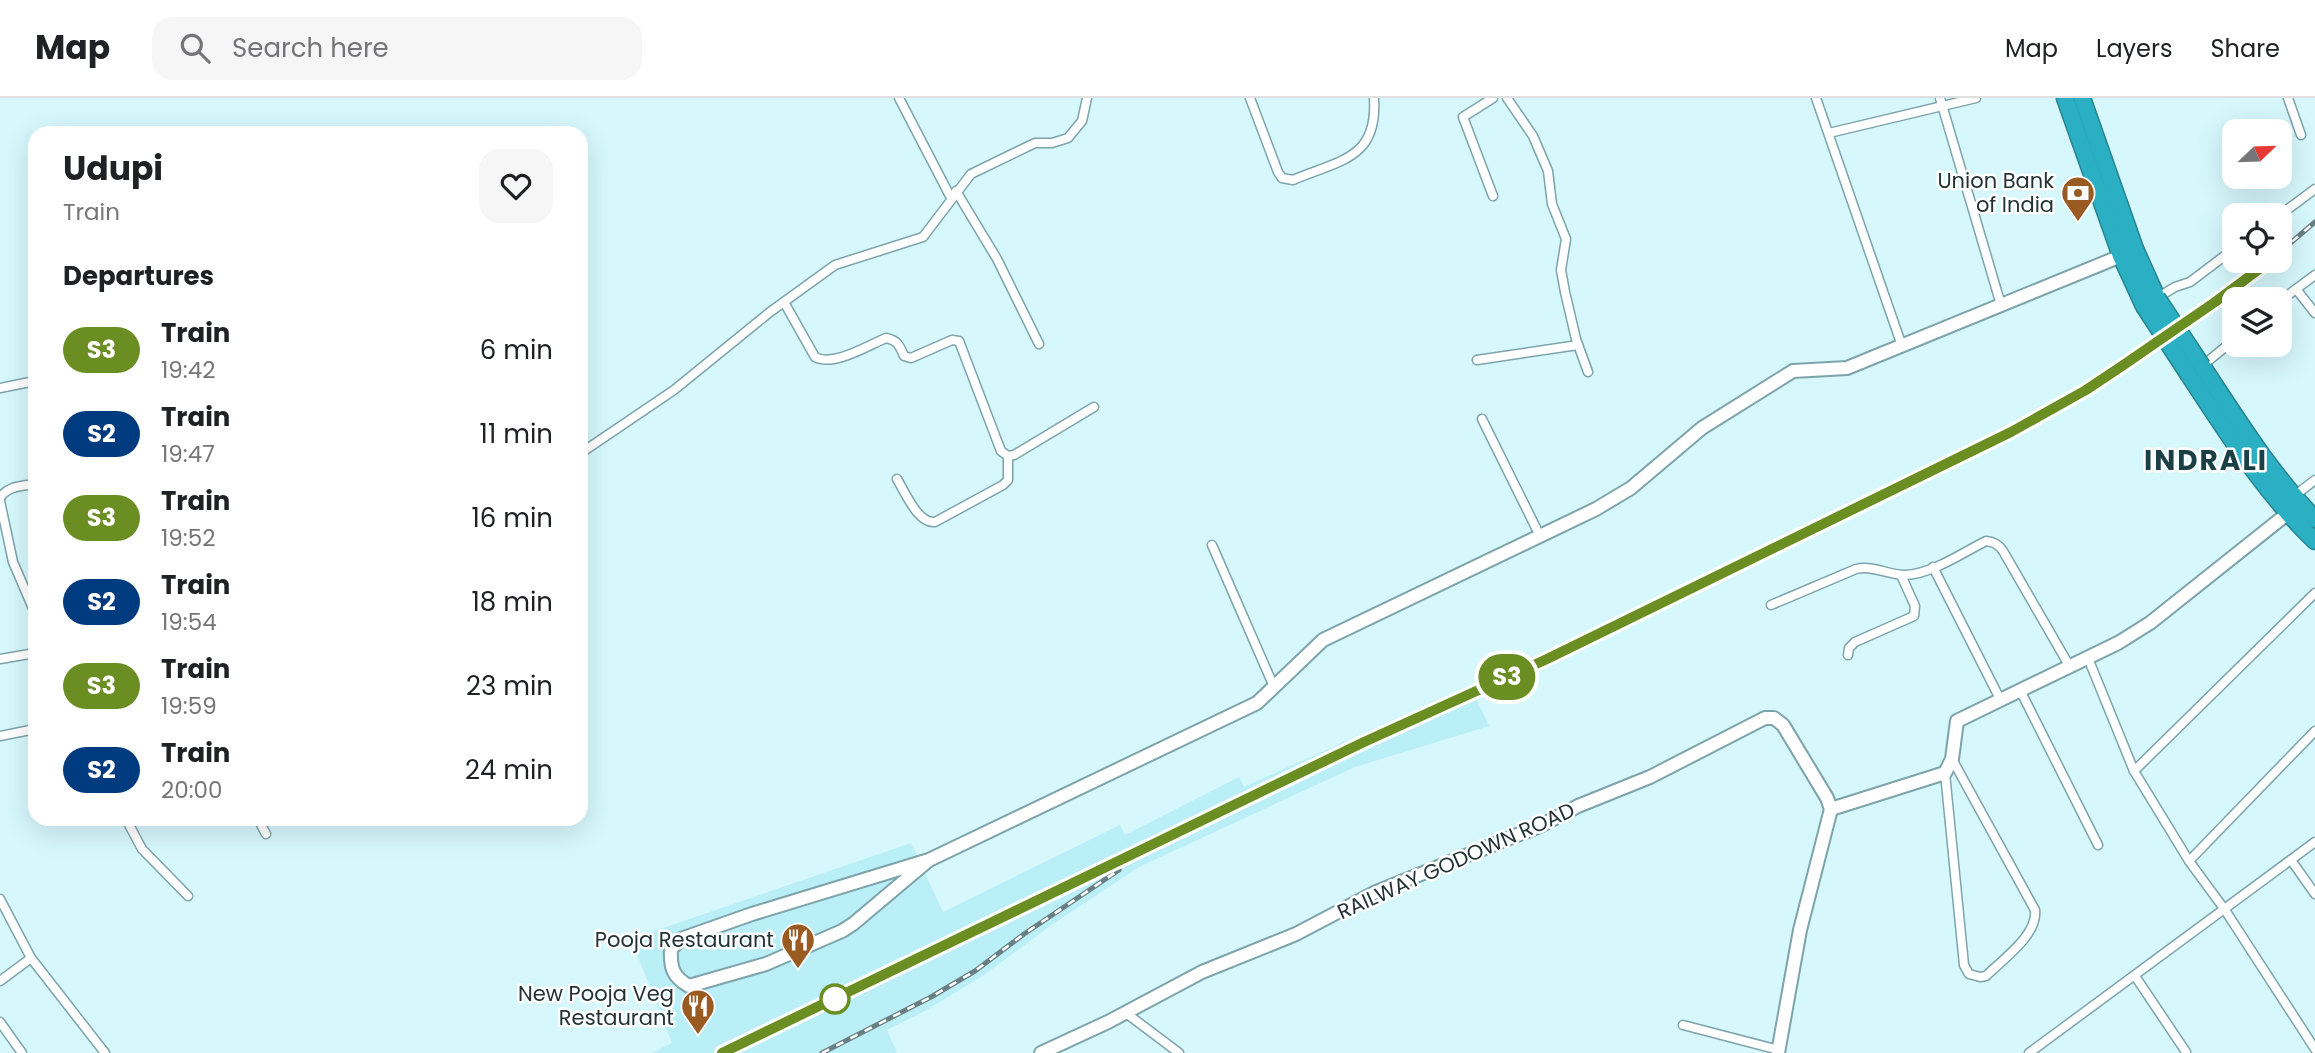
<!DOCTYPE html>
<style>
body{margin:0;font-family:Poppins,sans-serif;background:#f6f6f6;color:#202124;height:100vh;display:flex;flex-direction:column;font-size:26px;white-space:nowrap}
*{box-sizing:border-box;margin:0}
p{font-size:23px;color:#757577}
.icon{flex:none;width:38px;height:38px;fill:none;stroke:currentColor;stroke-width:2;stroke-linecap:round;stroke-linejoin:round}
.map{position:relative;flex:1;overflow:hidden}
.sheet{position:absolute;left:28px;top:28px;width:560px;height:700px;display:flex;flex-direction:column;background:#fff;border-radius:21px;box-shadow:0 7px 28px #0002}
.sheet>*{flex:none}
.badge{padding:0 14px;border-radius:23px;font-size:24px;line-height:46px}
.needle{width:46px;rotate:67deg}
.fabs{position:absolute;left:2222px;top:21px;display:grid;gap:14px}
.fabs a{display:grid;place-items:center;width:70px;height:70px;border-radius:14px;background:#fff;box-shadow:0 7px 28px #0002;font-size:35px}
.map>.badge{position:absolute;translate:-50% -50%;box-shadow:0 0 0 4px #fff}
h2{padding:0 35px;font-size:26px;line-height:63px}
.round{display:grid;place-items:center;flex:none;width:74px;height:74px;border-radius:21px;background:#f6f6f6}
.head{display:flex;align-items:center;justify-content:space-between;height:119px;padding:0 35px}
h1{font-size:33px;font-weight:700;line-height:52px}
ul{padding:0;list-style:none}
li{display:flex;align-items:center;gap:21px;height:84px;padding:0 35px}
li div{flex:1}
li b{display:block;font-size:26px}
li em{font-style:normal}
li .badge{min-width:77px;font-weight:700;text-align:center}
header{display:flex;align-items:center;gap:42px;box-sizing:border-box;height:98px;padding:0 35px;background:#fff;border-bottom:2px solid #e0e0e0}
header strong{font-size:33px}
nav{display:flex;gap:38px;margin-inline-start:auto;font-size:24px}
.search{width:490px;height:63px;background:#f6f6f6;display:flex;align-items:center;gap:18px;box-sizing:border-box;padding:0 24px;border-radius:21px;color:#757577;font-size:26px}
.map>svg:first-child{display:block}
.built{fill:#bbeff7}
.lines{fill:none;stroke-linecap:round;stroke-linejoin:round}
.street-casing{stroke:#7da4aa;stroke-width:11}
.secondary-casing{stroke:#7da4aa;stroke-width:16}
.highway-casing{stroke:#288491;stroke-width:19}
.street{stroke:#fff;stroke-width:8}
.secondary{stroke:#fff;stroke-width:12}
.highway{stroke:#2ab0c2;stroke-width:16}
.rail-casing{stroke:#697f83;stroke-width:5}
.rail{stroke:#fff;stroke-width:2.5;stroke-dasharray:8;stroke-linecap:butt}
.highway-bridge-casing{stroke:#288491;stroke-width:19;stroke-linecap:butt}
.highway-bridge{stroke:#2ab0c2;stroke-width:16}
.line-casing{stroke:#fff;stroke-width:16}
.line{stroke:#6b8e23;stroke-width:10}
.stop-dot{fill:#fff;stroke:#6b8e23;stroke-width:3.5}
.labels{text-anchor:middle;stroke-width:5;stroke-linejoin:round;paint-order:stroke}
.poi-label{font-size:21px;fill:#233336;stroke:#fff;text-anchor:end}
.street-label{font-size:21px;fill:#233336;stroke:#fff}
.district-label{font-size:28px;font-weight:bold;letter-spacing:2px;fill:#1a3f45;stroke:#fff}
</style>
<header>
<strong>Map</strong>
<div class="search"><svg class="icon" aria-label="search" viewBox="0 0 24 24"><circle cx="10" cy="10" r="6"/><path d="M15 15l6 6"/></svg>Search here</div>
<nav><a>Map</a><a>Layers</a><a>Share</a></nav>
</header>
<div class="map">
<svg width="2315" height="955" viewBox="0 0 2315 955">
<rect width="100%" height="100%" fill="#d6f7fc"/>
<polygon class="built" points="1470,587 1489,628 1355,669 1139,769 1050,828 984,877 927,912 887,932 897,955 652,955 672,945 631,841 911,745 943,814 1120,727 1125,737 1239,679 1244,689"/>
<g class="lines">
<g class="street-casing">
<g id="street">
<polyline points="899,0 951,100"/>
<path d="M1250,0L1278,74L1282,80L1293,82C1340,62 1378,61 1374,0"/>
<polyline points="1507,0 1533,38 1548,73 1552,106 1566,141 1561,172 1565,194 1576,241 1588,274"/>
<polyline points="1816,0 1902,248"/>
<polyline points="1940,0 2001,207"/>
<polyline points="2288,0 2301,37"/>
<polyline points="1829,35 1976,0"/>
<polyline points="956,93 997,161 1039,246"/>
<polyline points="1493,98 1463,19 1493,0"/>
<polyline points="2280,117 2315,91"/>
<polyline points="2296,191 2315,215"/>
<polyline points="2155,201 2175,189 2190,184 2235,150"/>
<polyline points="2280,203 2315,177"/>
<path d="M784,204L815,259C833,269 867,248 886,240C897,242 900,248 904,258L911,260L952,242L959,243L1001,353L1008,358L1014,357L1094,309"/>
<polyline points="1477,262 1578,247"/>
<polyline points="2202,268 2235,241"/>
<polyline points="0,290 35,283"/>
<polyline points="1482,321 1540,438"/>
<polyline points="581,355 674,292 770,214 835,167 923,139 971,76 1035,45 1052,45 1068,40 1082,23 1087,0"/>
<path d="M897,381C905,394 918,426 935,424L1003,387L1008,382V358"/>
<polyline points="2294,398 2315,382"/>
<path d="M0,400C7,388 22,388 35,386"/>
<polyline points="0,403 13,464 35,515"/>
<polyline points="1212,447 1274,589"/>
<polyline points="1933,469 2000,601"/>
<path d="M1771,507L1856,471C1873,467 1888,477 1905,477C1932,476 1962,455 1986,443C1994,444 1998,446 2003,453L2070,569"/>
<polyline points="1848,557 1849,550 1855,544 1914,518 1915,508 1901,477"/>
<polyline points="2088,560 2134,673 2189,763 2225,812 2315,951"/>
<polyline points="0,561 35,555"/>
<polyline points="2020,592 2098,747"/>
<polyline points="0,638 35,631"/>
<polyline points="2134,673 2315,495"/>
<path d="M1945,675L1964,867L1969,876L1980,879L1986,878C2003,861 2038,837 2035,812L1952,661"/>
<polyline points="126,721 142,751 188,798"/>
<polyline points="258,721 266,736"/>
<polyline points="2291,762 2315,796"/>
<polyline points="2189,763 2315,633"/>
<polyline points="0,801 31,860 105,955"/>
<polyline points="2135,878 2186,954"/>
<polyline points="0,883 31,860"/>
<polyline points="1126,915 1179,955"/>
<polyline points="0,924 22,955"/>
<polyline points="1683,927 1779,952"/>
<polyline points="2029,955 2315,744"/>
</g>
</g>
<g class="secondary-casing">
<g id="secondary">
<polyline points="1831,711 1945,675 1952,661 1957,623 2118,545 2150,525 2287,416"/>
<path d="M929,762L853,826L842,833L766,866L689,888C673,879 670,870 671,851L681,841L752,816L929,762L1257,605L1323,542L1596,411L1631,390L1702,330L1793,273L1847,270L2121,158"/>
<polyline points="1041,955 1108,924 1202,874 1296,836 1374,795 1542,727 1578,708 1650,679 1765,620 1774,620 1783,627 1827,700 1831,711 1800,832 1778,955"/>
</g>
</g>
<g class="highway-casing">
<g id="highway">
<polyline points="2065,0 2121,158 2144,208"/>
<polyline points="2082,0 2135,151 2157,200"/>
<path d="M2202,268C2237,321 2271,376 2315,421"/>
<path d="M2189,277C2228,336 2264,394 2315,443"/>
</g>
</g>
<use href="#street" class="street"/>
<use href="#secondary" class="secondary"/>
<use href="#highway" class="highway"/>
<g class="rail-casing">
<g id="rail">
<polyline points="2280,154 2315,124"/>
<polyline points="722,955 1364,644 1547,561 2011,334 2086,292 2157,245 2270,163"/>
<polyline points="822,955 931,899 975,873 1024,836 1119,772"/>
</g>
</g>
<use href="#rail" class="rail"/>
<g class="highway-bridge-casing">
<g id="highway-bridge">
<polyline points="2157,200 2202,268"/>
<polyline points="2144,208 2189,277"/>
</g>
</g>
<use href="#highway-bridge" class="highway-bridge"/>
</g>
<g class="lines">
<g class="line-casing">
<polyline id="line" points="722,955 1364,644 1547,561 2011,334 2086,292 2122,268 2215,204 2270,163"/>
</g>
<use href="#line" class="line"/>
</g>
<defs>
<g id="bank-pin" transform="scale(1.75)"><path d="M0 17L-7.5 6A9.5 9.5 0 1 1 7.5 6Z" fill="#9a5b23" stroke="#fff"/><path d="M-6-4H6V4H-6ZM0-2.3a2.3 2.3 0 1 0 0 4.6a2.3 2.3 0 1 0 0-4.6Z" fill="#fff"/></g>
<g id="restaurant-pin" transform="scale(1.75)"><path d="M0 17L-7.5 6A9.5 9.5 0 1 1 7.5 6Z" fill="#9a5b23" stroke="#fff"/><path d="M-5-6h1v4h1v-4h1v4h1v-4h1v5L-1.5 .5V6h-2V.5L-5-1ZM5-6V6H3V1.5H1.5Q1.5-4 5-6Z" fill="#fff"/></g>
</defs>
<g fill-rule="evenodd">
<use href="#bank-pin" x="2078" y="95"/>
<use href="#restaurant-pin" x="798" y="842"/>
<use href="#restaurant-pin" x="698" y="908"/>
</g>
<circle class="stop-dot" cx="835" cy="901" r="14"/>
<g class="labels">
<g class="poi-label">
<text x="2054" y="90">Union Bank<tspan x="2054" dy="24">of India</tspan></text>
<text x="774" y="849">Pooja Restaurant</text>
<text x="674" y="903">New Pooja Veg<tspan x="674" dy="24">Restaurant</tspan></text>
</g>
<g class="street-label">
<text transform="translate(1456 763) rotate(-24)" y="7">RAILWAY GODOWN ROAD</text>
</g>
<g class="district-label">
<text x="2206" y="372">INDRALI</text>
</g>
</g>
</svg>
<div class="fabs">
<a><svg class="needle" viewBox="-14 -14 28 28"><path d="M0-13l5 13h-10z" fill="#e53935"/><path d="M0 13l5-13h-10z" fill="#757577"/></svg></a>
<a><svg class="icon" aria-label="locate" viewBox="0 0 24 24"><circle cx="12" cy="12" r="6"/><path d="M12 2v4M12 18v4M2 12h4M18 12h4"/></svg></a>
<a><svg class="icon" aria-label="layers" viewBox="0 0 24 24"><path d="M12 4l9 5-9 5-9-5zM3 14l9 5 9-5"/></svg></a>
</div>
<b class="badge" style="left:1507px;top:579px;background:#6b8e23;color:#fff">S3</b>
<section class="sheet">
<div class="head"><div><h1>Udupi</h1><p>Train</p></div><a class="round"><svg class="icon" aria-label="heart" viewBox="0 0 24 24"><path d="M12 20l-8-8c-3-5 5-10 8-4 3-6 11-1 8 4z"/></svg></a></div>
<h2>Departures</h2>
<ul>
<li><span class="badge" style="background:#6b8e23;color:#fff">S3</span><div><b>Train</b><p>19:42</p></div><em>6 min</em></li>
<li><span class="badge" style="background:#003b80;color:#fff">S2</span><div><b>Train</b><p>19:47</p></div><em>11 min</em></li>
<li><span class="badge" style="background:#6b8e23;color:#fff">S3</span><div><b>Train</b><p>19:52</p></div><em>16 min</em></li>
<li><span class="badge" style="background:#003b80;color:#fff">S2</span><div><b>Train</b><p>19:54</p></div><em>18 min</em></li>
<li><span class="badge" style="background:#6b8e23;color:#fff">S3</span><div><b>Train</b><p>19:59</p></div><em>23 min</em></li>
<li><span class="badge" style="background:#003b80;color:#fff">S2</span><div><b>Train</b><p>20:00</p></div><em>24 min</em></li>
</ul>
</section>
</div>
